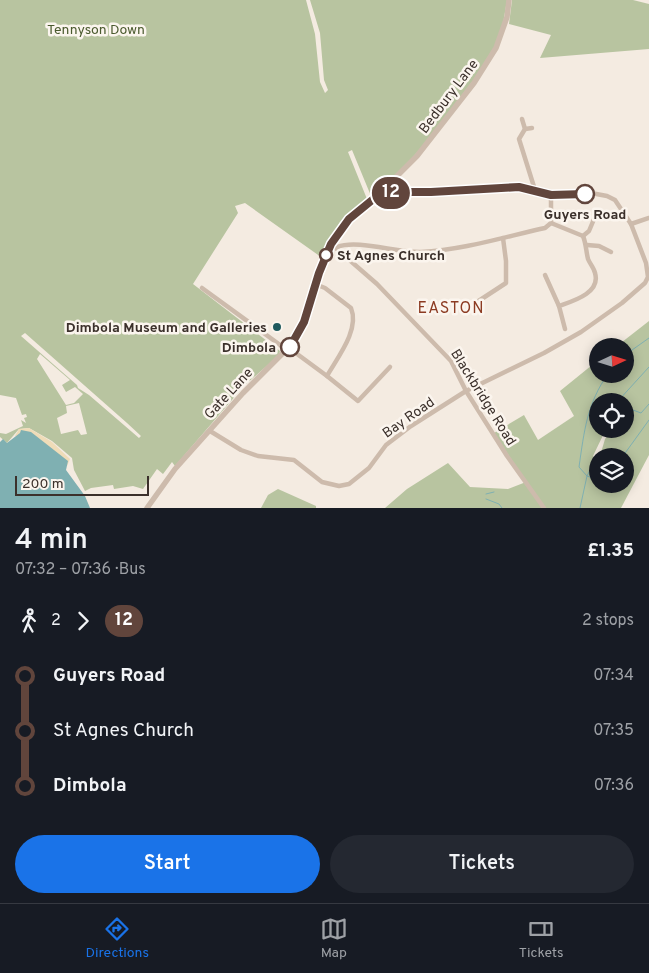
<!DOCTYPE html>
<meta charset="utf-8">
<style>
body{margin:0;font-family:Overpass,sans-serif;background:#242831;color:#f1f3f6;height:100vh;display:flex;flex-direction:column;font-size:19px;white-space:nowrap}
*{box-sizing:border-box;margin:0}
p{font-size:16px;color:#9ea1a6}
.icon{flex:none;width:28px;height:28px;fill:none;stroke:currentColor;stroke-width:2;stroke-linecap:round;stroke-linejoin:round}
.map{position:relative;height:508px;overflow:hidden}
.panel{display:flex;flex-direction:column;background:#171b24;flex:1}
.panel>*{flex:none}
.badge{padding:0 10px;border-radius:16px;font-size:18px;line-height:32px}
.needle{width:32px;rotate:86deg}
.fabs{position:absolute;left:589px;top:338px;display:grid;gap:10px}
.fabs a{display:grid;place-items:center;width:45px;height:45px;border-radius:50%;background:#171b24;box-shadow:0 2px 12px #0003;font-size:25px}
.scale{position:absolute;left:15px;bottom:12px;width:134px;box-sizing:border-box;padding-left:5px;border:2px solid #3b302b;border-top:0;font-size:14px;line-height:18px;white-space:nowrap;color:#3b302b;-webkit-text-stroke:4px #fbf5ee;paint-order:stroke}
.map>.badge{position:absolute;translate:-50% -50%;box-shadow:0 0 0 2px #fff}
.legs{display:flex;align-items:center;gap:8px;height:55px;padding:0 15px;font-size:16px}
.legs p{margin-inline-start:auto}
.summary{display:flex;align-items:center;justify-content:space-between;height:85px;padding:0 15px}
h1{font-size:28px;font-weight:600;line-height:38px}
.action{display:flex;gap:10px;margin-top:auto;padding:10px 15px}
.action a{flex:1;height:58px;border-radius:30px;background:#1a73e8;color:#fff;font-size:20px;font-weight:600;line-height:58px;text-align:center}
.action a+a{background:#242831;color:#f1f3f6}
ul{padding:0 15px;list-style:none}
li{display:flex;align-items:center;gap:18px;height:55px;font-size:19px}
li i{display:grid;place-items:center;width:8px;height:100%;margin:0 6px;background:currentColor}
li i::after{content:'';width:12px;height:12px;margin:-6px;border:4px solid;border-radius:50%;background:#171b24}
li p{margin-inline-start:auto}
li:first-child i{background:linear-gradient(#0000 50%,currentColor 0)}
li:last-child i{background:linear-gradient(currentColor 50%,#0000 0)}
.tab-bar{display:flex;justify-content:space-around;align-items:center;height:70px;border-top:1px solid #363941;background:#171b24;font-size:14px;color:#9ea1a6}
.tab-bar a{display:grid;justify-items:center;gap:2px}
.tab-bar .selected{color:#1a73e8}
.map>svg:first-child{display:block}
.green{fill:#b8c4a0;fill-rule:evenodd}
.sand{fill:#efdcb8}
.water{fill:#7fb0b2}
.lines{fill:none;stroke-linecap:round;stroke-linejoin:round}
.stream{stroke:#7fb0b2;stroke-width:1}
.minor{stroke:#cdbbac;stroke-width:4.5}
.tertiary{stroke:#cdbbac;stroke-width:5.5}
.line-1-casing{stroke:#fff;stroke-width:11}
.line-1{stroke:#61453c;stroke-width:8}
.stop-1-dot{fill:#fff;stroke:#61453c;stroke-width:2.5}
.poi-dot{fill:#1f5a5e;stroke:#fbf5ee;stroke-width:2}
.labels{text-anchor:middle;stroke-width:5;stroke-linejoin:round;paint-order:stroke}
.park-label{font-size:14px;fill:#4a5a2e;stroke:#fbf5ee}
.street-label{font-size:14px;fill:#3b302b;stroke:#fbf5ee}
.stop-label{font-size:14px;font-weight:bold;fill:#3b302b;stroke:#fbf5ee}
.poi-label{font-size:14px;font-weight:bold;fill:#3b302b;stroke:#fbf5ee;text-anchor:end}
.quarter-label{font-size:16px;letter-spacing:1px;fill:#8c3b22;stroke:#fbf5ee}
</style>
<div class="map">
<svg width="649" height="508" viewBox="0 0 649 508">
<rect width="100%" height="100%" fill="#f4ebe1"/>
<g class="green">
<path d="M0,0H306L315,34L320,82L325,93L328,90L324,80L320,33L310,0H507L502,30L488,61L424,145L381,191L371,196L352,150L348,152L367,199L340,222L321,257L245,203L235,206L238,213L193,284L280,351L279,355L244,386L175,466L172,462L163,474L157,469L143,489L133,486L114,489L113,485L91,488L85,491L74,470L72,458L52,441L29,428L19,429L7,443L0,437V433L6,434L23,426L21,420L26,423L24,418L27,417L26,414L22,415L16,398L0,395ZM25,333L127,423L141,436L139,438L89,395L78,388L77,385L21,336ZM40,354L70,380L62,385L66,392L75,387L83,394L74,403L66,405L37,359ZM79,403L87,434L81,435L78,430L61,434L57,418L67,413L66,406Z"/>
<polygon points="512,0 633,0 649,4 649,49 540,58 551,35 509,24"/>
<path d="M649,321V455L621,508H385L407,489L448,463L470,487L508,489L526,482L494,433L524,415L538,440L574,416L560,391L597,361L598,374H625V346H617ZM598,401H625V429H613L605,439L600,456H625V484H598L597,460L593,456L606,429H598Z"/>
<polygon points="278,489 316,506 316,508 261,508 268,495"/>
</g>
<polygon class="sand" points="29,428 52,442 70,459 67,466 15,436 19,429"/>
<polygon class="water" points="21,430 31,432 68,461 66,470 85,496 90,508 0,508 0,442 3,439 7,443 20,433"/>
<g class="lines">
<g class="stream">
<polyline points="625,355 649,338"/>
<polyline points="618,401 649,367"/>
<polyline points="625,407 641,413 649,404"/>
<polyline points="623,456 649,420"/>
<path d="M598,480L587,476L579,467C584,432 587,403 608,374"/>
<polyline points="486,494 494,492"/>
<polyline points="486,499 499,504 502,508"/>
<polyline points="580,508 587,476 595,460"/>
</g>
<g class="minor">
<polyline points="522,119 525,129 519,139 535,190"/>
<polyline points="525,129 532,128"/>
<path d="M551,223L583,236C586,243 586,251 588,259C590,264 594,268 595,273C601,293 573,301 559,306L565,329"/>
<polyline points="631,224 649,218"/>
<polyline points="583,236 589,231 597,212"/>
<polyline points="331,244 377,284 451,361 466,391 507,456 544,508"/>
<polyline points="587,245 599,246 611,252"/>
<path d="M337,247C358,239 397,253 421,252C463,250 504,237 545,228L551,223V195"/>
<polyline points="545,275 559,306"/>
<polyline points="202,288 287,350"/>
<polyline points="477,302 506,283 506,261 503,238"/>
<path d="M289,348L327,376C337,358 360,330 351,308L325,288L315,284"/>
<polyline points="327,376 358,401 390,367"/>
<polyline points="210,431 241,450 258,456 294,460 322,482 339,486 349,484 369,468 386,445 411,426 466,391 544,353 581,332 622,303 645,283 648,277 646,263 631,224 615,200 607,196 591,193 551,195 519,187 382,192"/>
</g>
<polyline class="tertiary" points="147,508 175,469 243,393 293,343 308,313 321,268 339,232 357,211 385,188 417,156 474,83 496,48 507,17 509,0"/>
</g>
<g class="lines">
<g class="line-1-casing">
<polyline id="line-1" points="290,347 304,322 319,273 331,244 349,219 382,192 431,192 519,187 551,195 585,194"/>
</g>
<use href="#line-1" class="line-1"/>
</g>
<g class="stop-1-dot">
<circle cx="585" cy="194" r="9"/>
<circle cx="326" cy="255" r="6"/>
<circle cx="290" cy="347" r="9"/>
</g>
<circle class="poi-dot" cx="277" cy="327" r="5"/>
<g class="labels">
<g class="park-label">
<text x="96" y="34">Tennyson Down</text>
</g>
<g class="street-label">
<text transform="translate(448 96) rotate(-53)" y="5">Bedbury Lane</text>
<text transform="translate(228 393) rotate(-47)" y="5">Gate Lane</text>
<text transform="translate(484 397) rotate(58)" y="5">Blackbridge Road</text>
<text transform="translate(408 417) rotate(-35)" y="5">Bay Road</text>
</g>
<g class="stop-label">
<text x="585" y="219">Guyers Road</text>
<text x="337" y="260" text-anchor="start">St Agnes Church</text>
<text x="276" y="352" text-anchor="end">Dimbola</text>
</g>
<g class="poi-label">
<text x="267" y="332">Dimbola Museum and Galleries</text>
</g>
<g class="quarter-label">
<text x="451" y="313">EASTON</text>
</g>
</g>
</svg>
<div class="fabs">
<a><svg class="needle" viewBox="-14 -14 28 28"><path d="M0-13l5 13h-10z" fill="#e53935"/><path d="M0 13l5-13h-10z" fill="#9ea1a6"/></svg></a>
<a><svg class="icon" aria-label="locate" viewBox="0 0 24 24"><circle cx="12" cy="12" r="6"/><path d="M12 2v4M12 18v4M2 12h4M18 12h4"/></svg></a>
<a><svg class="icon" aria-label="layers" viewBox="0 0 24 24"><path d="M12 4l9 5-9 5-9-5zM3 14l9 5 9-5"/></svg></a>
</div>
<div class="scale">200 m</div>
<b class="badge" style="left:391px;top:193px;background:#61453c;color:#fff">12</b>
</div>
<section class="panel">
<div class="summary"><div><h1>4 min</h1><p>07:32 – 07:36 · Bus</p></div><b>£1.35</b></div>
<div class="legs"><svg class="icon" aria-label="walk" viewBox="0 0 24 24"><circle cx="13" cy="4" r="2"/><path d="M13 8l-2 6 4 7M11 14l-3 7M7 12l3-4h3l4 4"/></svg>2<svg class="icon" aria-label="forward" viewBox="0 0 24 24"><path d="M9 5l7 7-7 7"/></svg><b class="badge" style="background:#61453c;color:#fff">12</b><p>2 stops</p></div>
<ul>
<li><i style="color:#61453c"></i><b>Guyers Road</b><p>07:34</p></li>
<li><i style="color:#61453c"></i><span>St Agnes Church</span><p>07:35</p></li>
<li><i style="color:#61453c"></i><b>Dimbola</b><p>07:36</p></li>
</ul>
<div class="action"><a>Start</a><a>Tickets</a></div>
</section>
<nav class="tab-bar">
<a class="selected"><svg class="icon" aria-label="directions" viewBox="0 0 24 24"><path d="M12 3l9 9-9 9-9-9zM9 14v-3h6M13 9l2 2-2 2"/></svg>Directions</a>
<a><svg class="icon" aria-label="map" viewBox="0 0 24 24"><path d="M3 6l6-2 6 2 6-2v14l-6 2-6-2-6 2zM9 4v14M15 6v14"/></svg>Map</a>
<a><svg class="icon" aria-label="tickets" viewBox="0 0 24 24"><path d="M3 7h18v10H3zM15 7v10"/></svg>Tickets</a>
</nav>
